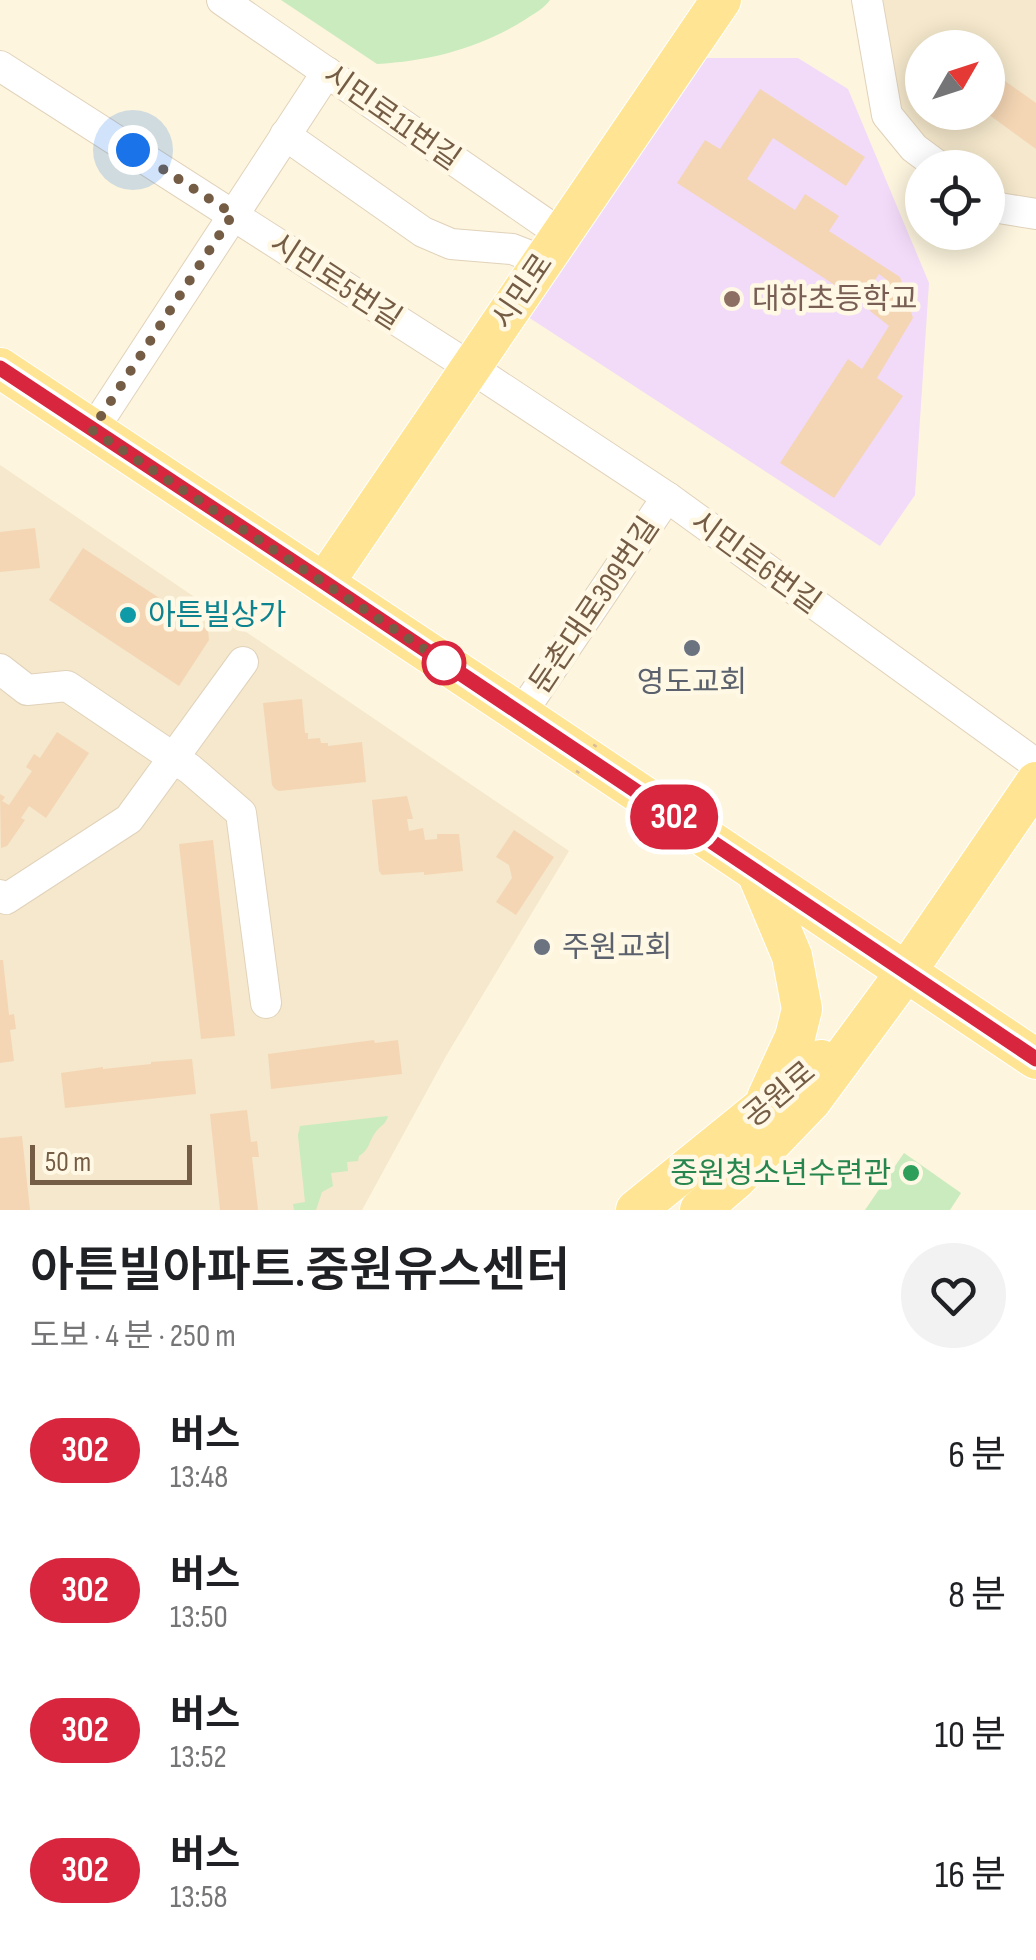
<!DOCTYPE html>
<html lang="ko">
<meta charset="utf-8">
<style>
body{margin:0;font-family:"Sofia Sans Condensed","Noto Sans KR",sans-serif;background:#f2f2f2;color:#202124;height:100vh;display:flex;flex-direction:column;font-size:38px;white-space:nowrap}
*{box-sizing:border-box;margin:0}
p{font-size:32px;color:#757577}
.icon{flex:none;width:55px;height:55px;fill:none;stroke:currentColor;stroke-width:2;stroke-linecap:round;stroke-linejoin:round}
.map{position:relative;height:1210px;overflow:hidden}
.details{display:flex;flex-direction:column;background:#fff;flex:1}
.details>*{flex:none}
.badge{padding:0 20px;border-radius:32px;font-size:35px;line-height:65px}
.needle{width:65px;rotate:51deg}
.fabs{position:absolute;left:905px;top:30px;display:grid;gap:20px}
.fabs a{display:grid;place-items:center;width:100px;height:100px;border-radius:50%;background:#fff;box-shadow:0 5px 25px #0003;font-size:50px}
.scale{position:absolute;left:30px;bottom:25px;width:162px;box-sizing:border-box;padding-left:10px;border:5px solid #745c45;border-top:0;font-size:28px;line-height:35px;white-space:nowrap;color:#745c45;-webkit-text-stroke:8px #fff8e5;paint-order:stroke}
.you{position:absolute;width:50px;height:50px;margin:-25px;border:8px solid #fff;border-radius:50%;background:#1a73e8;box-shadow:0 0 0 15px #1a73e833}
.map>.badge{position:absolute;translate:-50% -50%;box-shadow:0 0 0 5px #fff}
.round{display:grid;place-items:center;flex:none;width:105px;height:105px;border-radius:52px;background:#f2f2f2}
.headline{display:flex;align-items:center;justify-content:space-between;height:170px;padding:0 30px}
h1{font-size:48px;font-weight:600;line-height:75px}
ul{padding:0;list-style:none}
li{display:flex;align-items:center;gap:30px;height:140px;padding:0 30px}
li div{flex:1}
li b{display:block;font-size:38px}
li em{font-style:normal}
li .badge{min-width:110px;font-weight:700;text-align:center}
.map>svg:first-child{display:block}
.residential{fill:#f5e8cc;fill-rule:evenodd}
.education{fill:#f2dbf9}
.green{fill:#c9ebbd}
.building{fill:#f4d6b4}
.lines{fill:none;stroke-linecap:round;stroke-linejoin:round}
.minor-casing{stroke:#e1d2ba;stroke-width:32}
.major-casing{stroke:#fff;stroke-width:42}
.minor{stroke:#fff;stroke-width:30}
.major{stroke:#ffe593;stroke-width:40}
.path-bridge{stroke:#d8b998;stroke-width:4;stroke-dasharray:2.5 8;stroke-linecap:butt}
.line-casing{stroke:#fff;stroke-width:22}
.line{stroke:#d7263d;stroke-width:15}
.walk{stroke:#745c45;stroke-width:10;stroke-dasharray:0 18}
.education-dot{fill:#8d6e63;stroke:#fff8e5;stroke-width:4}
.culture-dot{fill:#0f9aa8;stroke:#fff8e5;stroke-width:4}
.worship-dot{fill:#6b7280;stroke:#fff8e5;stroke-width:4}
.stop-dot{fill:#fff;stroke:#d7263d;stroke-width:5}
.leisure-dot{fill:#2e9e5b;stroke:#fff8e5;stroke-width:4}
.labels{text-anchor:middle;stroke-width:9;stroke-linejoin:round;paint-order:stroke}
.street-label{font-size:30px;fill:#745c45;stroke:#fff8e5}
.education-label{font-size:30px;fill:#785e54;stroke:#fff8e5;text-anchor:start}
.culture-label{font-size:30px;fill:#0d838f;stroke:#fff8e5;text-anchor:start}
.worship-label{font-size:30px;fill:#5b616d;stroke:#fff8e5}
.leisure-label{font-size:30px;fill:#27864d;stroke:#fff8e5;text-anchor:end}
</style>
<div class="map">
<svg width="1036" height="1210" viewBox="0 0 1036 1210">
<rect width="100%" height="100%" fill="#fdf5de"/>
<g class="residential">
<path d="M872,0H1036V207L988,193V168L952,167L894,112ZM922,48H988V112H922Z"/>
<polygon points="0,465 569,851 446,1056 362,1210 0,1210"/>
</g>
<polygon class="education" points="700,58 798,58 848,89 929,283 915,495 880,546 525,315"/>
<g class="green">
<path d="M281,0H550C543,9 535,13 526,19C481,48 430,61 377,64Z"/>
<path d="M388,1116C385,1126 380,1125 375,1133C368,1143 370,1149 359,1156L358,1161L347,1162L348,1171L331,1173L333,1186L322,1192L316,1210H294L293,1204L305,1202L298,1135L300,1126Z"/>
<polygon points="904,1153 961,1193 950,1210 865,1210"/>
</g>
<g class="building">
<polygon points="988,69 1036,103 1036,149 988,114"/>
<polygon points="760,89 865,157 846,186 773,138 747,179 795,210 805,194 839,216 829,231 900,277 913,318 877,378 903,396 834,498 780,463 848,359 862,369 889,326 870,311 887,280 879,274 861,302 677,183 705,140 720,149"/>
<polygon points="35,528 40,568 0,572 0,532"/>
<polygon points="83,548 208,630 209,640 179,686 49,600"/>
<polygon points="302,699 305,733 308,733 308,739 320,738 321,743 328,743 328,746 362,742 366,782 279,791 275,789 272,785 263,703"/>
<polygon points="57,732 89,753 46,818 29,806 21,818 25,820 7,846 1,848 0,794 5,797 2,801 9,805 32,771 26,767 34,754 40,758"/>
<polygon points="407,796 413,819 407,819 409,831 423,828 425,840 437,839 437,834 459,834 463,871 424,875 424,872 382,875 379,871 372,800"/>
<polygon points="514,830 554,857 516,915 496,902 512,878 509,865 496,857"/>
<polygon points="213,840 235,1036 201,1039 179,844"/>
<polygon points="0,960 3,960 9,1015 14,1014 16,1029 10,1030 14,1061 0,1063"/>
<polygon points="374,1040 375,1043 398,1040 402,1074 271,1089 268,1054"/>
<polygon points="192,1059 196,1094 65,1108 61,1073 103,1067 103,1069 151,1064 151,1062"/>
<polygon points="247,1110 251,1142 257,1141 259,1157 252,1157 258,1210 220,1210 210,1114"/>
<polygon points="22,1136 30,1210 0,1210 0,1138"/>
</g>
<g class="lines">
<g class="minor-casing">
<g id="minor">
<polyline points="222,0 561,234"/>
<polyline points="867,0 887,115 914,148 941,168"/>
<polyline points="0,66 470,367 667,497 1036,764"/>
<polyline points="285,135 423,232 451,244 512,249 543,261"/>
<polyline points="988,200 999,208 1036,214"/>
<polyline points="93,430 327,72"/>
<polyline points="0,669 27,690 67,686 190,769 241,813 266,1003"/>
<polyline points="521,714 667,497"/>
<polyline points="0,895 6,899 129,819 243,662"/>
</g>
</g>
<g class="major-casing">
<g id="major">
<polyline points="0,368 521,714 1036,1059"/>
<polyline points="324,583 721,0"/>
<polyline points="757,873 792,956 802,1009 795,1037 767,1098"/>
<polyline points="636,1210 821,1060"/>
<polyline points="700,1210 737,1178 811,1101 906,972 1036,782"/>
</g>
</g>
<use href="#minor" class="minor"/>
<use href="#major" class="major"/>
<polyline class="path-bridge" points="577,773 596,744"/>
</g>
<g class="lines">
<g class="line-casing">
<polyline id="line" points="0,368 324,582 1036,1059"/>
</g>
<use href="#line" class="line"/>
<polyline class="walk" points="133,150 233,214 92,430 456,670 444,663"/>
</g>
<circle class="education-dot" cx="732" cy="299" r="10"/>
<circle class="culture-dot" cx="128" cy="615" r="10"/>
<g class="worship-dot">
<circle cx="692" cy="648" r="10"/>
<circle cx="542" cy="947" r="10"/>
</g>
<circle class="stop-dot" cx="444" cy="663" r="20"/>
<circle class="leisure-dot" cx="911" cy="1173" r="10"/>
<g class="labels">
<g class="street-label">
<text transform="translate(392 117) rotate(35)" y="10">시민로11번길</text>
<text transform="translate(336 281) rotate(33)" y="10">시민로5번길</text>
<text transform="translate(522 291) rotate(-56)" y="10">시민로</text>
<text transform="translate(756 562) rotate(36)" y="10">시민로6번길</text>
<text transform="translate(594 605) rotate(-56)" y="10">둔촌대로309번길</text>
<text transform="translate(779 1094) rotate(-40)" y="10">공원로</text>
</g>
<g class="education-label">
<text x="752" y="309">대하초등학교</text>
</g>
<g class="culture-label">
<text x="148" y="625">아튼빌상가</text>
</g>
<g class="worship-label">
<text x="692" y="692">영도교회</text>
<text x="562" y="957" text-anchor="start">주원교회</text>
</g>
<g class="leisure-label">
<text x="891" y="1183">중원청소년수련관</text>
</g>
</g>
</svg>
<div class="fabs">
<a><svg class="needle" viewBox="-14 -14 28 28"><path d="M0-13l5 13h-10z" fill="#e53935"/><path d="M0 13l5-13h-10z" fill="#757577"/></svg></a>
<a><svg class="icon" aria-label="locate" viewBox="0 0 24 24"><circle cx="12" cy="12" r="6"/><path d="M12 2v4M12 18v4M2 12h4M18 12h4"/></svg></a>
</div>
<div class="scale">50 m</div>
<div class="you" style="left:133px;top:150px"></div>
<b class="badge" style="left:674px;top:817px;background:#d7263d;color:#fff">302</b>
</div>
<section class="details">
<div class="headline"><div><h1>아튼빌아파트.중원유스센터</h1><p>도보 · 4 분 · 250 m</p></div><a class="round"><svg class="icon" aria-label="heart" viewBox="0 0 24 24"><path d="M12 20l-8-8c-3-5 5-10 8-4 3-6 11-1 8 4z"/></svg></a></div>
<ul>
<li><span class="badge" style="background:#d7263d;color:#fff">302</span><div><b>버스</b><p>13:48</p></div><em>6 분</em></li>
<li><span class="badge" style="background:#d7263d;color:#fff">302</span><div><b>버스</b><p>13:50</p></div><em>8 분</em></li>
<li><span class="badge" style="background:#d7263d;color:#fff">302</span><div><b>버스</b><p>13:52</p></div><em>10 분</em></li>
<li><span class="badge" style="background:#d7263d;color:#fff">302</span><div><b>버스</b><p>13:58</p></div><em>16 분</em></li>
</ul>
</section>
